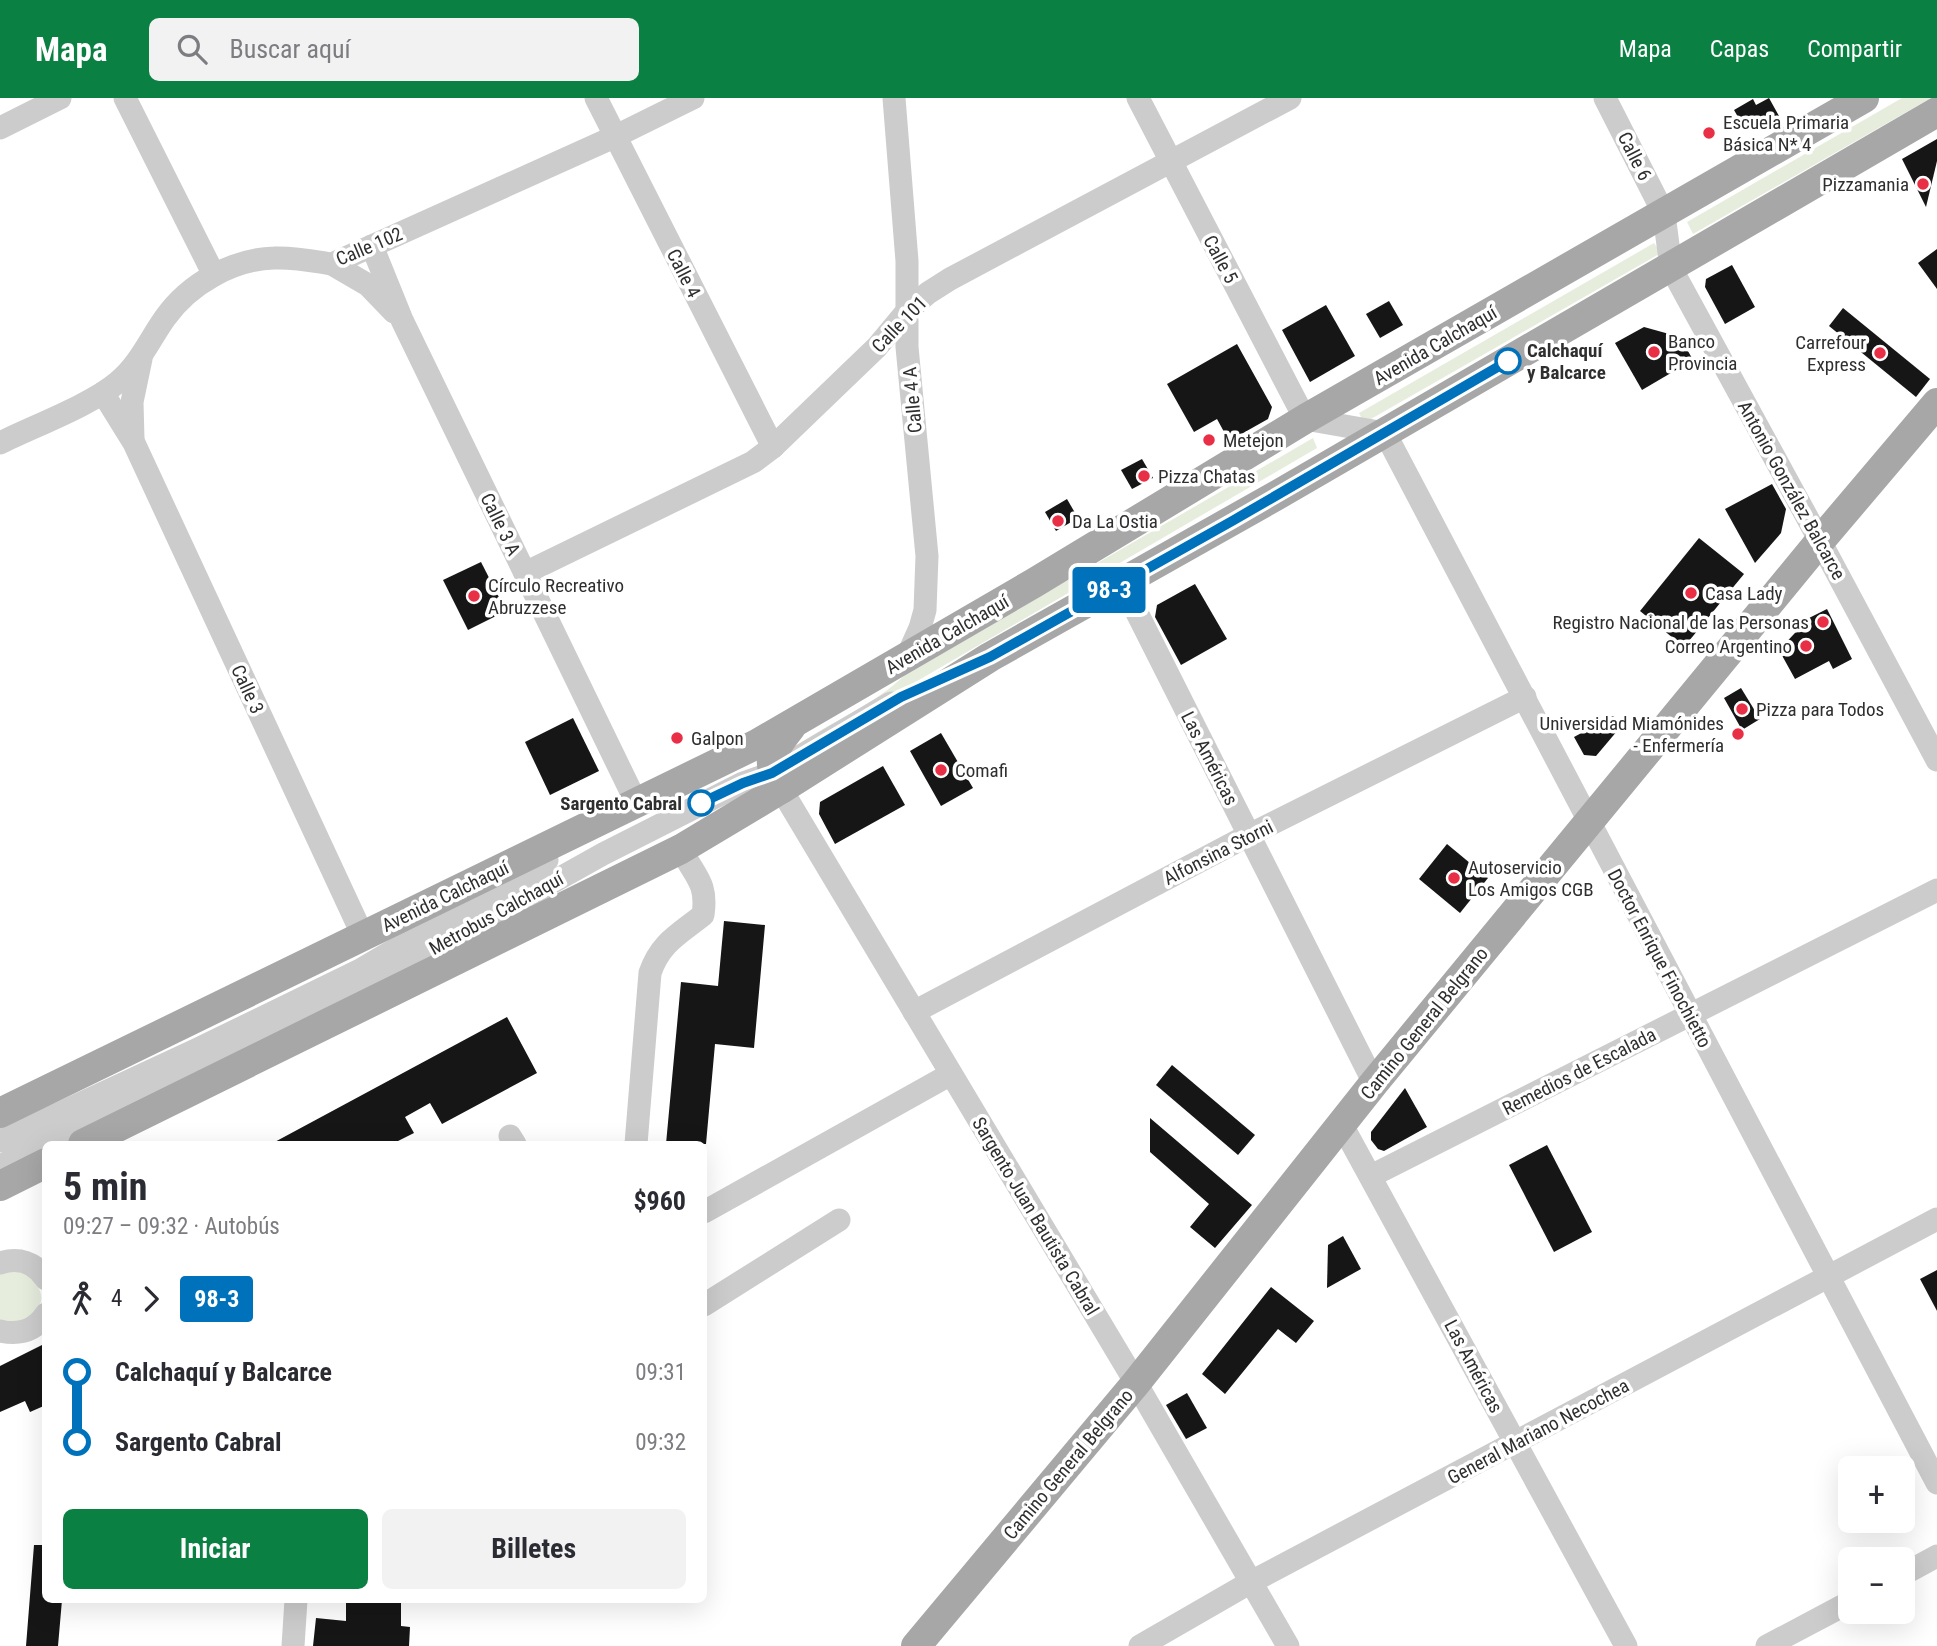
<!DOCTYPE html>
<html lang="es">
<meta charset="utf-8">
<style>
body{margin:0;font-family:"Roboto Condensed",sans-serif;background:#f2f2f3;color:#2b2b33;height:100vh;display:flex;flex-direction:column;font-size:26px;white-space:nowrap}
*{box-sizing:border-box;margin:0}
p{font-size:23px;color:#7c7c81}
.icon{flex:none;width:38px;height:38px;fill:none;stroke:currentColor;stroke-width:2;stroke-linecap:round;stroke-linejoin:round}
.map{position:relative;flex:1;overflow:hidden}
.side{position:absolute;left:42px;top:1043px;width:665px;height:462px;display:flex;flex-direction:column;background:#fff;border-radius:10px;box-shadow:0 7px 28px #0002}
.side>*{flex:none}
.badge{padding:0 14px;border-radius:5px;font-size:24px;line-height:46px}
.fabs{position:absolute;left:1838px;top:1358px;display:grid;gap:14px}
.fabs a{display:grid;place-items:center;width:77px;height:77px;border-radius:10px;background:#fff;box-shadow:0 7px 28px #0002;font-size:35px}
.map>.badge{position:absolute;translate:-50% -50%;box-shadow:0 0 0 4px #fff}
.legs{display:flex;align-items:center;gap:10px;height:77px;padding:0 21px;font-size:23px}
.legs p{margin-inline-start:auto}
.head{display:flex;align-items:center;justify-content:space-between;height:119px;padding:0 21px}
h1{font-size:38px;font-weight:700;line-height:52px}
.button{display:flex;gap:14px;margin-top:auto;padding:14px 21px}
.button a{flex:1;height:80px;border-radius:10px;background:#0b8043;color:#fff;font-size:28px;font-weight:700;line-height:80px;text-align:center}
.button a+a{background:#f2f2f3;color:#2b2b33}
ul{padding:0 21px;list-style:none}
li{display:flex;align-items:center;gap:24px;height:70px;font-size:26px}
li i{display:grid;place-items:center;width:10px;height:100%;margin:0 9px;background:currentColor}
li i::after{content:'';width:18px;height:18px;margin:-9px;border:5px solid;border-radius:50%;background:#fff}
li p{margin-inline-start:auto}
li:first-child i{background:linear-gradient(#0000 50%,currentColor 0)}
li:last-child i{background:linear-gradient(currentColor 50%,#0000 0)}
header{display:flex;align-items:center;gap:42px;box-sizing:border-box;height:98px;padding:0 35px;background:#0b8043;color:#fff}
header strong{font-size:33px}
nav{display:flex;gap:38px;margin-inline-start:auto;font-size:24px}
.search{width:490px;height:63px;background:#f2f2f3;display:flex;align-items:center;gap:18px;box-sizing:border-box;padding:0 24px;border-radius:10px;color:#7c7c81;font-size:26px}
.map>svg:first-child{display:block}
.green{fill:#e6eddd}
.building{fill:#161616}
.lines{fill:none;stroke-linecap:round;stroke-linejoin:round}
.minor{stroke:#ccc;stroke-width:23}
.major{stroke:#a7a7a7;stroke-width:30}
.line-1-casing{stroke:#fff;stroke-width:16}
.line-1{stroke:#0072bc;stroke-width:10}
.poi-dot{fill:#e92f45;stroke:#fff;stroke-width:2.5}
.stop-1-dot{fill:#fff;stroke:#0072bc;stroke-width:3.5}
.labels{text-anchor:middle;stroke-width:7;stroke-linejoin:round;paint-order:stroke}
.poi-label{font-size:19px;fill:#2f2f2f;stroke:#fff;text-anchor:start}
.street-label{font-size:19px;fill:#2f2f2f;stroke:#fff}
.stop-label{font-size:19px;font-weight:bold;fill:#2f2f2f;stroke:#fff;text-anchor:start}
</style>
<header>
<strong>Mapa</strong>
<div class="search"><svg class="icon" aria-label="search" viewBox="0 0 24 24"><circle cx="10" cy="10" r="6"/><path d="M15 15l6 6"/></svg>Buscar aquí</div>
<nav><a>Mapa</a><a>Capas</a><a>Compartir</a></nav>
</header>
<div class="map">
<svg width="1937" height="1548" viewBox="0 0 1937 1548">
<rect width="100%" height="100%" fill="#fff"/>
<g class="green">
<polygon points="1902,0 1931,0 1693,136 1687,124"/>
<polygon points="1654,145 1661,155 1364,325 1359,315"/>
<path d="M1313,340L1317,350L895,596L790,652C827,625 874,608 906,576Z"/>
<path d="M0,1174H27C46,1196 47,1206 24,1224L0,1222Z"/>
</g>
<g class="building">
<polygon points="1769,0 1779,18 1761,28 1759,25 1746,33 1734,12 1753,1 1756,7"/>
<polygon points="1937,41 1937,63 1926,109 1902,61"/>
<polygon points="1937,151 1937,191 1918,165"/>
<polygon points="1732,167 1755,209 1725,226 1705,189 1706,181"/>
<polygon points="1389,203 1403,227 1380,240 1366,216"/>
<polygon points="1326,207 1355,258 1310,284 1282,232"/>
<polygon points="1843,210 1930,281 1916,299 1829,228"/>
<polygon points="1644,229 1680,239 1693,262 1642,292 1615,245"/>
<polygon points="1237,246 1272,309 1268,321 1229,343 1217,321 1194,334 1167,286"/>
<polygon points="1142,361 1153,380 1132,391 1121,372"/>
<polygon points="1772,386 1786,411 1781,435 1755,465 1725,411"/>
<polygon points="1067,401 1078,420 1056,433 1045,414"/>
<polygon points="1699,440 1744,476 1684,549 1640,513"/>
<polygon points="481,464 506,513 468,532 443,482"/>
<polygon points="1195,486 1227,541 1181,567 1155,519 1157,507"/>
<polygon points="1827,511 1852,561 1833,571 1829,563 1795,581 1779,552 1809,520"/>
<polygon points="1741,590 1760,621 1742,632 1724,600"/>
<polygon points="1613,618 1623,626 1596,658 1584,657 1574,639"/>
<polygon points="573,620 599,673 550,697 525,644"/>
<polygon points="941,635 973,690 941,708 910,653"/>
<polygon points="883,668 905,707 835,746 819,716 820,704"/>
<polygon points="1447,746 1488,780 1460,815 1419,781"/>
<polygon points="724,823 765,827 754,950 715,946 706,1046 666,1046 681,884 718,888"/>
<polygon points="507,919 537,975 442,1026 430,1005 405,1019 414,1035 392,1046 271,1046"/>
<polygon points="1172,967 1255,1037 1238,1057 1156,987"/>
<polygon points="1405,990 1427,1029 1384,1053 1378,1051 1371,1042 1371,1034"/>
<polygon points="1150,1020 1252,1107 1215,1150 1190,1129 1209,1106 1150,1054"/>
<polygon points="1547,1047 1592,1134 1554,1154 1509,1067"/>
<polygon points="1343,1138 1361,1171 1327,1190 1328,1147"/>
<polygon points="1937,1172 1937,1213 1920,1181"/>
<polygon points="1271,1189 1314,1223 1296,1245 1278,1231 1225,1296 1202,1276"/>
<polygon points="46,1245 46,1307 30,1314 25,1303 0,1314 0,1268"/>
<polygon points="1187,1295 1207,1330 1186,1341 1166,1307"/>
<polygon points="34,1447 46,1447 46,1502 62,1502 58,1548 26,1548"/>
<polygon points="346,1502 401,1502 401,1528 410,1529 409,1548 313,1548 316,1520 346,1523"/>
</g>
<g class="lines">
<g class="minor">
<polyline points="125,0 214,177"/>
<polyline points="596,0 773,349"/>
<polyline points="894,0 907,163 907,249 927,458 925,512 920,530 907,559"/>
<polyline points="1138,0 1305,321 1385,335 1937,1385"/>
<polyline points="1605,0 1664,116 1671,170 1820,443 1937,662"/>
<polyline points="0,30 60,0"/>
<polyline points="372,148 402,222 637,706 626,712"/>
<polyline points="332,166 368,187 394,214"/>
<polyline points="103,295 134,345 363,838"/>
<polyline points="133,341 132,304 141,261"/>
<path d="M0,345C34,328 91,307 118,284C139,267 150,241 165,220C189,186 233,161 274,160C294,159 313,163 332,166L614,39L693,0"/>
<polyline points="525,475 753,364 773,349 877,249 907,213 928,195 950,181 1290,0"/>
<polyline points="1122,485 1374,985"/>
<polyline points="781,691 1136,1285 1288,1548"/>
<polyline points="914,914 1249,737 1525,599"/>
<polyline points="1342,1027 1626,1548"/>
<polyline points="510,1038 515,1046"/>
<polyline points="0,1043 196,952 362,871 547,762"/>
<path d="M636,1046L650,875C660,845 679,836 703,817C708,784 694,778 681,751"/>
<polyline points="0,1068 383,879 603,756 743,685 772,675 891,605"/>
<polyline points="1371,1078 1937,792"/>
<polyline points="704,1114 951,976"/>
<path d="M0,1165C18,1159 35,1164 46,1181"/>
<polyline points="704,1207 839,1122"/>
<path d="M0,1233C19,1237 35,1233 46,1216"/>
<polyline points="1902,1477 1937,1458"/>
<polyline points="293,1548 296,1502"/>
<polyline points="1140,1548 1251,1484 1937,1121"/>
<polyline points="1767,1548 1850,1504"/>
</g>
<g class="major">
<path d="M781,691C764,661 772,654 791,629"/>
<polyline points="0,1015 757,646 1034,485 1305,321 1864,0"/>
<polyline points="83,1046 681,751 781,691 990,559 1279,396 1937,14"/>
<polyline points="0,1088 46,1065"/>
<polyline points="916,1548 1136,1285 1374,985 1820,443 1937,305"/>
</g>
</g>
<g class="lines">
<g class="line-1-casing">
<polyline id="line-1" points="701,705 743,685 772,675 901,599 990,559 1234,422 1508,263"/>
</g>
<use href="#line-1" class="line-1"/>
</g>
<g class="poi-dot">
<circle cx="1709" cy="35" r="7"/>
<circle cx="1923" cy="86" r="7"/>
<circle cx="1654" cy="254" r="7"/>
<circle cx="1880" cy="255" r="7"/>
<circle cx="1209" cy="342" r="7"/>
<circle cx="1144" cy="378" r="7"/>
<circle cx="1058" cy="423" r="7"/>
<circle cx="1691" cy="495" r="7"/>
<circle cx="474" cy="498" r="7"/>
<circle cx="1823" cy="524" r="7"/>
<circle cx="1806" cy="548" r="7"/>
<circle cx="1742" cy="611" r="7"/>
<circle cx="1738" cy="636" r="7"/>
<circle cx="677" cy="640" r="7"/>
<circle cx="941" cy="672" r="7"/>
<circle cx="1454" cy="780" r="7"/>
</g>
<g class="stop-1-dot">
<circle cx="1508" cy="263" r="12"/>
<circle cx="701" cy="705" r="12"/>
</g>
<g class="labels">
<g class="poi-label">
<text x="1723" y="31">Escuela Primaria<tspan x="1723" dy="22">Básica N* 4</tspan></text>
<text x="1909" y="93" text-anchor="end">Pizzamania</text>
<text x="1668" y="250">Banco<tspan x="1668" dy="22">Provincia</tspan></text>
<text x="1866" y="251" text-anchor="end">Carrefour<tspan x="1866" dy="22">Express</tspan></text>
<text x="1223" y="349">Metejon</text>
<text x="1158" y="385">Pizza Chatas</text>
<text x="1072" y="430">Da La Ostia</text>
<text x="488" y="494">Círculo Recreativo<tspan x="488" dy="22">Abruzzese</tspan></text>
<text x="1705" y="502">Casa Lady</text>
<text x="1809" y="531" text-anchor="end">Registro Nacional de las Personas</text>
<text x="1792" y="555" text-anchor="end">Correo Argentino</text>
<text x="1756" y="618">Pizza para Todos</text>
<text x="1724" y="632" text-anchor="end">Universidad Miamónides<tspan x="1724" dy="22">- Enfermería</tspan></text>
<text x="691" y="647">Galpon</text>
<text x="955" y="679">Comafi</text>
<text x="1468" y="776">Autoservicio<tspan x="1468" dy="22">Los Amigos CGB</tspan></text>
</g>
<g class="street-label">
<text transform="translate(1635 58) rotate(63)" y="7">Calle 6</text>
<text transform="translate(369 148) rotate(-23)" y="7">Calle 102</text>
<text transform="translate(1221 161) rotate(62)" y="7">Calle 5</text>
<text transform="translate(684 175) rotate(63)" y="7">Calle 4</text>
<text transform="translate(899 226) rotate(-46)" y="7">Calle 101</text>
<text transform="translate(1435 247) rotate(-30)" y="7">Avenida Calchaquí</text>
<text transform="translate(912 302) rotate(-95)" y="7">Calle 4 A</text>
<text transform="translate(1792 392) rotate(61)" y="7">Antonio González Balcarce</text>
<text transform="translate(501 426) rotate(64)" y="7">Calle 3 A</text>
<text transform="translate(947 536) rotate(-30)" y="7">Avenida Calchaquí</text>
<text transform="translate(248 591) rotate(65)" y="7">Calle 3</text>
<text transform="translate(1210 660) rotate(63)" y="7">Las Américas</text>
<text transform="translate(1218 754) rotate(-27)" y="7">Alfonsina Storni</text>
<text transform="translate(445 798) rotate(-26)" y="7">Avenida Calchaquí</text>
<text transform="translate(496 815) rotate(-29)" y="7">Metrobus Calchaquí</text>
<text transform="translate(1660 860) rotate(62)" y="7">Doctor Enrique Finochietto</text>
<text transform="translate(1424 925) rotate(-51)" y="7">Camino General Belgrano</text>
<text transform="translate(1579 973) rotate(-27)" y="7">Remedios de Escalada</text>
<text transform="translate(1036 1118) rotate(59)" y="7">Sargento Juan Bautista Cabral</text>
<text transform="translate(1474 1268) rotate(62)" y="7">Las Américas</text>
<text transform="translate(1538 1333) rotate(-28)" y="7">General Mariano Necochea</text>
<text transform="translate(1068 1366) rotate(-50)" y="7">Camino General Belgrano</text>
</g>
<g class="stop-label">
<text x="1527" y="259">Calchaquí<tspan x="1527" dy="22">y Balcarce</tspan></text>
<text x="682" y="712" text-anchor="end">Sargento Cabral</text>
</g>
</g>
</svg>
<div class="fabs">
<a>+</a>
<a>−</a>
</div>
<b class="badge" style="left:1109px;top:492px;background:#0072bc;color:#fff">98-3</b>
<section class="side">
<div class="head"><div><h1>5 min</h1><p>09:27 – 09:32 · Autobús</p></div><b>$960</b></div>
<div class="legs"><svg class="icon" aria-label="walk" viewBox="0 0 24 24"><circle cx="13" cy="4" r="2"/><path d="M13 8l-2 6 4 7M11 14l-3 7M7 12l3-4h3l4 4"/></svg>4<svg class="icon" aria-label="forward" viewBox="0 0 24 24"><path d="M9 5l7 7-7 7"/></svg><b class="badge" style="background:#0072bc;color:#fff">98-3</b></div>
<ul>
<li><i style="color:#0072bc"></i><b>Calchaquí y Balcarce</b><p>09:31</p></li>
<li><i style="color:#0072bc"></i><b>Sargento Cabral</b><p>09:32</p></li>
</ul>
<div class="button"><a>Iniciar</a><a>Billetes</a></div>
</section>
</div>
